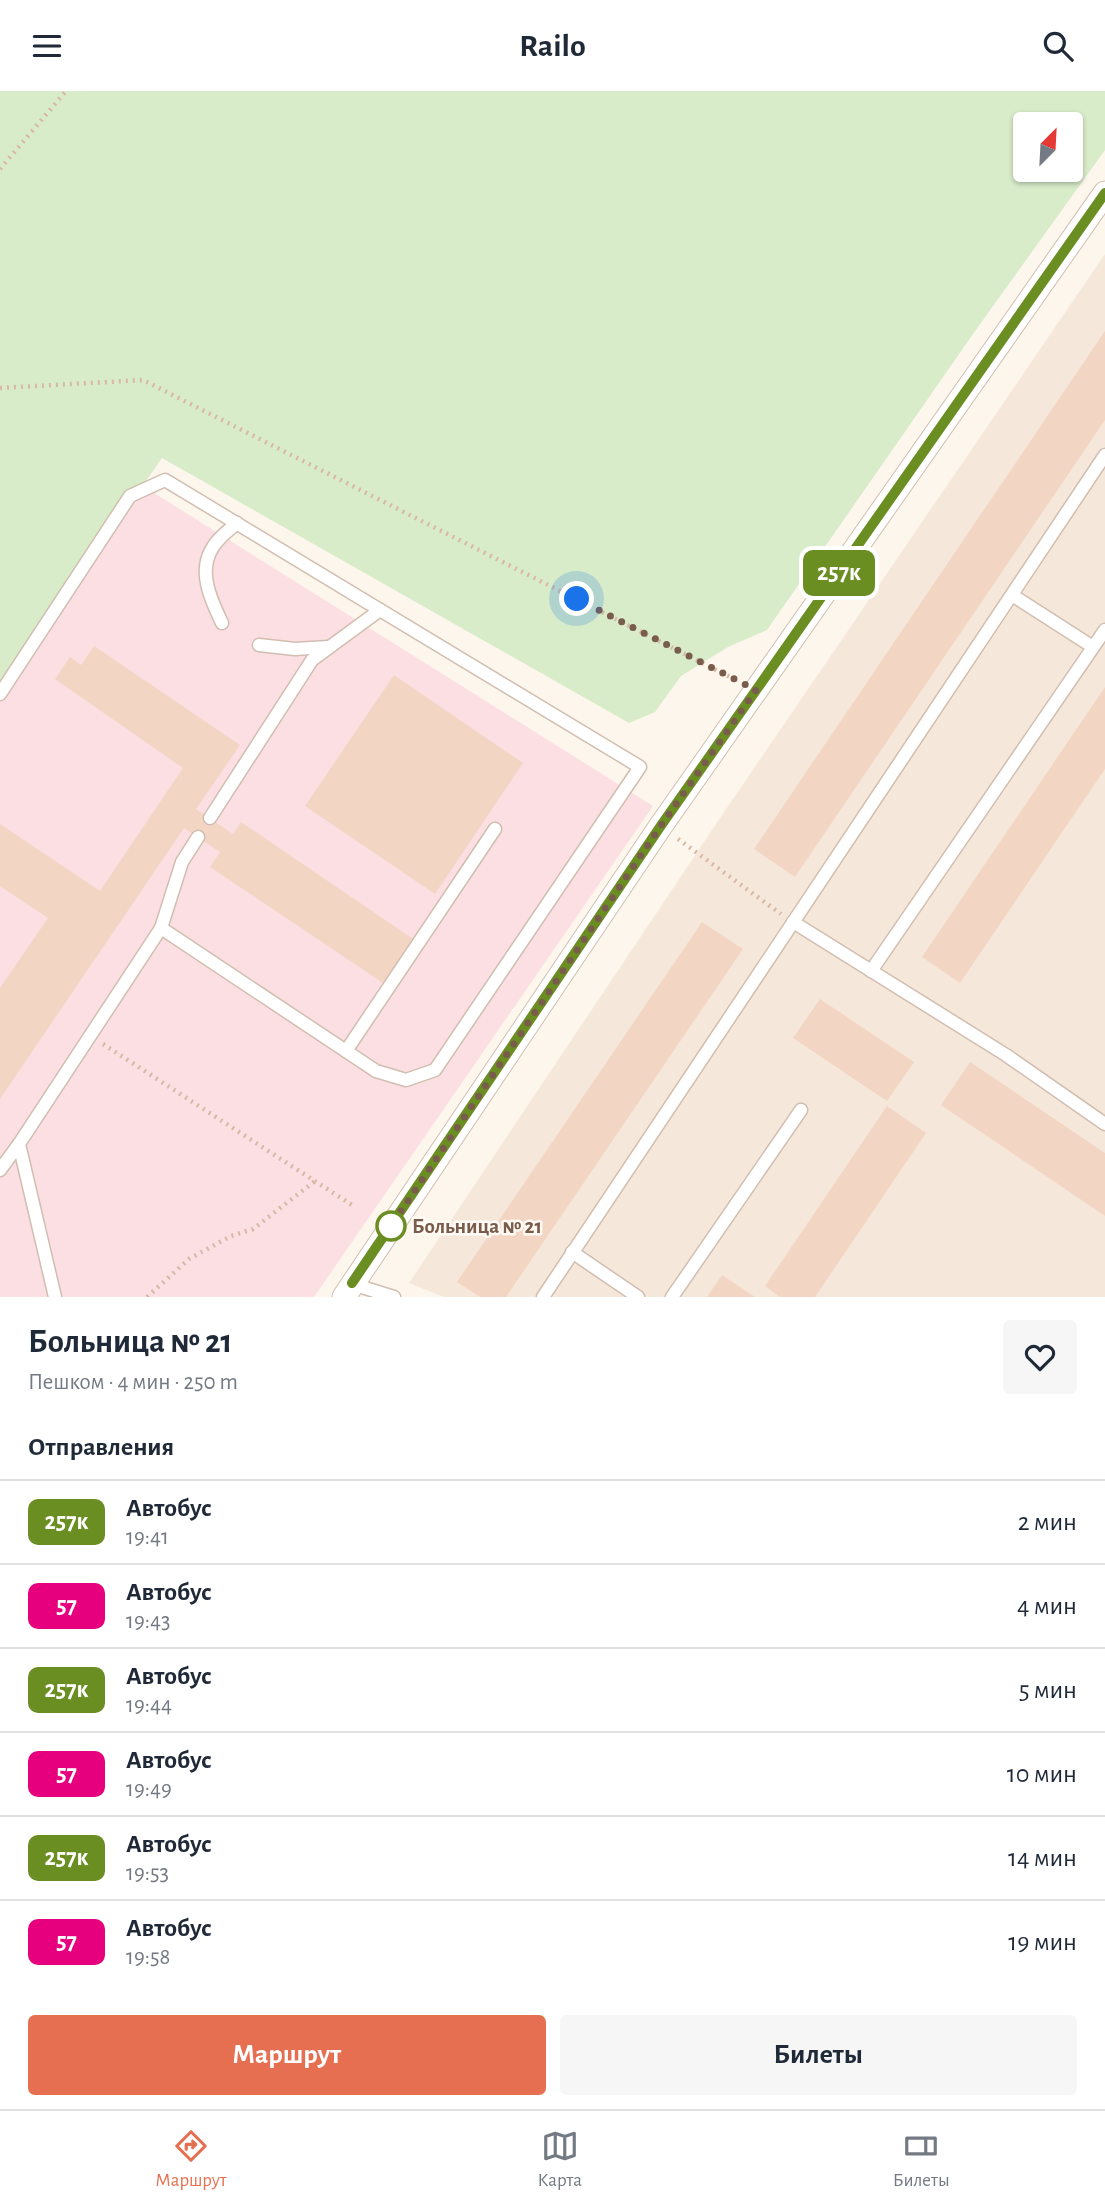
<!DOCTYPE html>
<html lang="ru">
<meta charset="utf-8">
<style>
body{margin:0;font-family:"Alegreya Sans",sans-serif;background:#f6f6f7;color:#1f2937;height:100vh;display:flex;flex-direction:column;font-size:26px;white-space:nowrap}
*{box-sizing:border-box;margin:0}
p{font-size:23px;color:#747a83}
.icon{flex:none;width:38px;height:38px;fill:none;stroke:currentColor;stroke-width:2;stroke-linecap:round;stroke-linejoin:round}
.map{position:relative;height:1206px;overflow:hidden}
.side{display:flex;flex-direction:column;background:#fff;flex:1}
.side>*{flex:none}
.badge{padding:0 14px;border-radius:10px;font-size:24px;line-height:46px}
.needle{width:46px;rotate:24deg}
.fabs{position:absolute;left:1013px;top:21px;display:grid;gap:14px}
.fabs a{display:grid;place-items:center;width:70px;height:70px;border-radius:7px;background:#fff;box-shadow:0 2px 5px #0004;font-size:35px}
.you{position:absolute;width:35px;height:35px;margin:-18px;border:5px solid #fff;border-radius:50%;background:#1a73e8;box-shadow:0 0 0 10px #1a73e833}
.map>.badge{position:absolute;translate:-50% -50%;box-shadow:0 0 0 4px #fff}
h2{padding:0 28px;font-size:26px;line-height:63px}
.round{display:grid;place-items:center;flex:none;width:74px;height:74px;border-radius:7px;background:#f6f6f7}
.overview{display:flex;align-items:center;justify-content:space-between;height:119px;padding:0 28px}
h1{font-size:33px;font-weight:600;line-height:52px}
.button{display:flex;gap:14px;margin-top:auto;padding:14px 28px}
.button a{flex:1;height:80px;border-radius:7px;background:#e76f51;color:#fff;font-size:28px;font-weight:600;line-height:80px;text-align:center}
.button a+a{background:#f6f6f7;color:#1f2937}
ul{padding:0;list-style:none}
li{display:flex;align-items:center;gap:21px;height:84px;padding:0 28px;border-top:2px solid #e0e1e3}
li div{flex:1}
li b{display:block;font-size:26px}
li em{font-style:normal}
li .badge{min-width:77px;font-weight:700;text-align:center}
header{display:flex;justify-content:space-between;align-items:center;height:91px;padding:0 28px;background:#fff;font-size:32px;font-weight:600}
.dock{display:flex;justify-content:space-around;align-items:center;height:98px;border-top:2px solid #e0e1e3;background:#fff;font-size:19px;color:#747a83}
.dock a{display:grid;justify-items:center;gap:4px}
.dock .active{color:#e76f51}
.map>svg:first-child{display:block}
.residential{fill:#f5e8da}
.medical{fill:#fbdfe3}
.green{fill:#d8ecc9;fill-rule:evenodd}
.building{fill:#f3d5c3}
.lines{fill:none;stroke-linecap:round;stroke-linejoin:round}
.lane-casing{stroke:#d1beb0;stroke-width:15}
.street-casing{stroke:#d1beb0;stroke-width:25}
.path{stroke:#d9b8a5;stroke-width:4.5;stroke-dasharray:2 5;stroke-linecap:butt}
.lane{stroke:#fff;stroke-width:12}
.street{stroke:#fff;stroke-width:23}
.line-casing{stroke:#fff;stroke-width:16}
.line{stroke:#6b8e23;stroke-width:10}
.walk{stroke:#7a5c4d;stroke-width:7;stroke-dasharray:0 12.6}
.stop-dot{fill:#fff;stroke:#6b8e23;stroke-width:3.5}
.labels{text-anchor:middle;stroke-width:5;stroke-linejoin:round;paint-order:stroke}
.stop-label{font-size:21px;font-weight:bold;fill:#7a5c4d;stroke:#fffaf3;text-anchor:start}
</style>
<header><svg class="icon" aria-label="menu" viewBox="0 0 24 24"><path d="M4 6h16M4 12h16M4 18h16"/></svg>Railo<svg class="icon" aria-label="search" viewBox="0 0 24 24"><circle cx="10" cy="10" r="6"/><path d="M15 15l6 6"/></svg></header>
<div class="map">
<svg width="1105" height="1206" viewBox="0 0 1105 1206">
<rect width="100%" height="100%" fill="#fdf6ec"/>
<polygon class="residential" points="1105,163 1105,1206 444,1206 409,1192 720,727"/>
<polygon class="medical" points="143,395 653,715 314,1206 0,1206 0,602"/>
<path class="green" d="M0,0H1105V59L973,243L767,539L728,556L681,585L655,621L629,632L162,367L0,602ZM1026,33H1071V79H1026Z"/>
<g class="building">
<polygon points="1105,240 1105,329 795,786 754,758"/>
<polygon points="94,555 240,654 196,718 233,743 241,731 413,848 383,892 210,776 220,761 184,737 0,1008 0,897 48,827 0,795 0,733 100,800 183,677 55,588 70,566 81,574"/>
<polygon points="394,584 523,672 435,803 305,715"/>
<polygon points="1105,596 1105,678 960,892 922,866"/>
<polygon points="702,831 743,858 506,1206 480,1206 457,1191"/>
<polygon points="820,908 914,971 887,1010 793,947"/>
<polygon points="970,971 1105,1062 1105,1125 941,1014"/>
<polygon points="887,1015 926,1042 815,1206 780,1206 765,1195"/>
<polygon points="722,1184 755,1206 707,1206"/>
</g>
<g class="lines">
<g class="lane-casing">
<g id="lane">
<polyline points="1012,504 1093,556"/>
<path d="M222,532C211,509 197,480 213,456C218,447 229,439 237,432"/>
<polyline points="259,554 295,558 328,556"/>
<polyline points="0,603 130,405 165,389 380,519"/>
<polyline points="793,831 1006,964 1105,1033"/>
<polyline points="161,837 376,980 406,989 435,979 640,676 380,519 312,569 210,727"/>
<polyline points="871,880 1105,539"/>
<polyline points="346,960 495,738"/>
<polyline points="0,1079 19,1053"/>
<polyline points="572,1161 638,1206"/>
<polyline points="352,1193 394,1206"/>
<polyline points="55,1206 19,1053 161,837 182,771 198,746"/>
<polyline points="543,1206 1105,364"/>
<polyline points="672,1206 801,1019"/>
</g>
</g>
<g class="street-casing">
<polyline id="street" points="344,1206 660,736 1105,102"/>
</g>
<g class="path">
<polyline points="0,78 66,0"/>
<polyline points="0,297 143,289 736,589"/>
<polyline points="678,748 781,823"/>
<polyline points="103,953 355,1116"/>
<polyline points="147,1206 189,1168 231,1145 253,1138 315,1090"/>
</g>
<use href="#lane" class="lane"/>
<use href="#street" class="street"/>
</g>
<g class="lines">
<g class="line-casing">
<polyline id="line" points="352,1192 660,736 1105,102"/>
</g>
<use href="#line" class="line"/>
<polyline class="walk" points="391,1135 389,1138 660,736 756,599 577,508"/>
</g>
<circle class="stop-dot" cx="391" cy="1135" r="14"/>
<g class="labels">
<g class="stop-label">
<text x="412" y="1142">Больница № 21</text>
</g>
</g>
</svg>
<div class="fabs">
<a><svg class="needle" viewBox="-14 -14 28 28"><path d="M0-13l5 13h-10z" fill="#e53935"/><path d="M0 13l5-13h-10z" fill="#747a83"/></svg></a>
</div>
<div class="you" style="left:577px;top:508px"></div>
<b class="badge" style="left:839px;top:482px;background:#6b8e23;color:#fff">257к</b>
</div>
<section class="side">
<div class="overview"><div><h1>Больница № 21</h1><p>Пешком · 4 мин · 250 m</p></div><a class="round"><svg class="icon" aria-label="heart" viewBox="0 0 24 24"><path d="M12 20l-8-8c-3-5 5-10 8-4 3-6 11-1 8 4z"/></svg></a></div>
<h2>Отправления</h2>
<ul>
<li><span class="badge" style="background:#6b8e23;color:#fff">257к</span><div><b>Автобус</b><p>19:41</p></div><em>2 мин</em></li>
<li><span class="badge" style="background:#e6007e;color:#fff">57</span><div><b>Автобус</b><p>19:43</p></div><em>4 мин</em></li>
<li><span class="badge" style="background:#6b8e23;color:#fff">257к</span><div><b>Автобус</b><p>19:44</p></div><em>5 мин</em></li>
<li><span class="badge" style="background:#e6007e;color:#fff">57</span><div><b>Автобус</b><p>19:49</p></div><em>10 мин</em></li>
<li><span class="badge" style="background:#6b8e23;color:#fff">257к</span><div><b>Автобус</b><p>19:53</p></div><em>14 мин</em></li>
<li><span class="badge" style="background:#e6007e;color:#fff">57</span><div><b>Автобус</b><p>19:58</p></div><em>19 мин</em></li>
</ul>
<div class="button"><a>Маршрут</a><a>Билеты</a></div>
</section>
<nav class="dock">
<a class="active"><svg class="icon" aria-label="directions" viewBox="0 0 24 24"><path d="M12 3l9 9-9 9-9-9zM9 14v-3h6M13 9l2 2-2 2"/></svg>Маршрут</a>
<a><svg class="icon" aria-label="map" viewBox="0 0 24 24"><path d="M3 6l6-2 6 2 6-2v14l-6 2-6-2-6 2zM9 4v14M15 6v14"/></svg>Карта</a>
<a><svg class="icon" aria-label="tickets" viewBox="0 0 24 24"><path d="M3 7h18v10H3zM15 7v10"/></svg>Билеты</a>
</nav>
